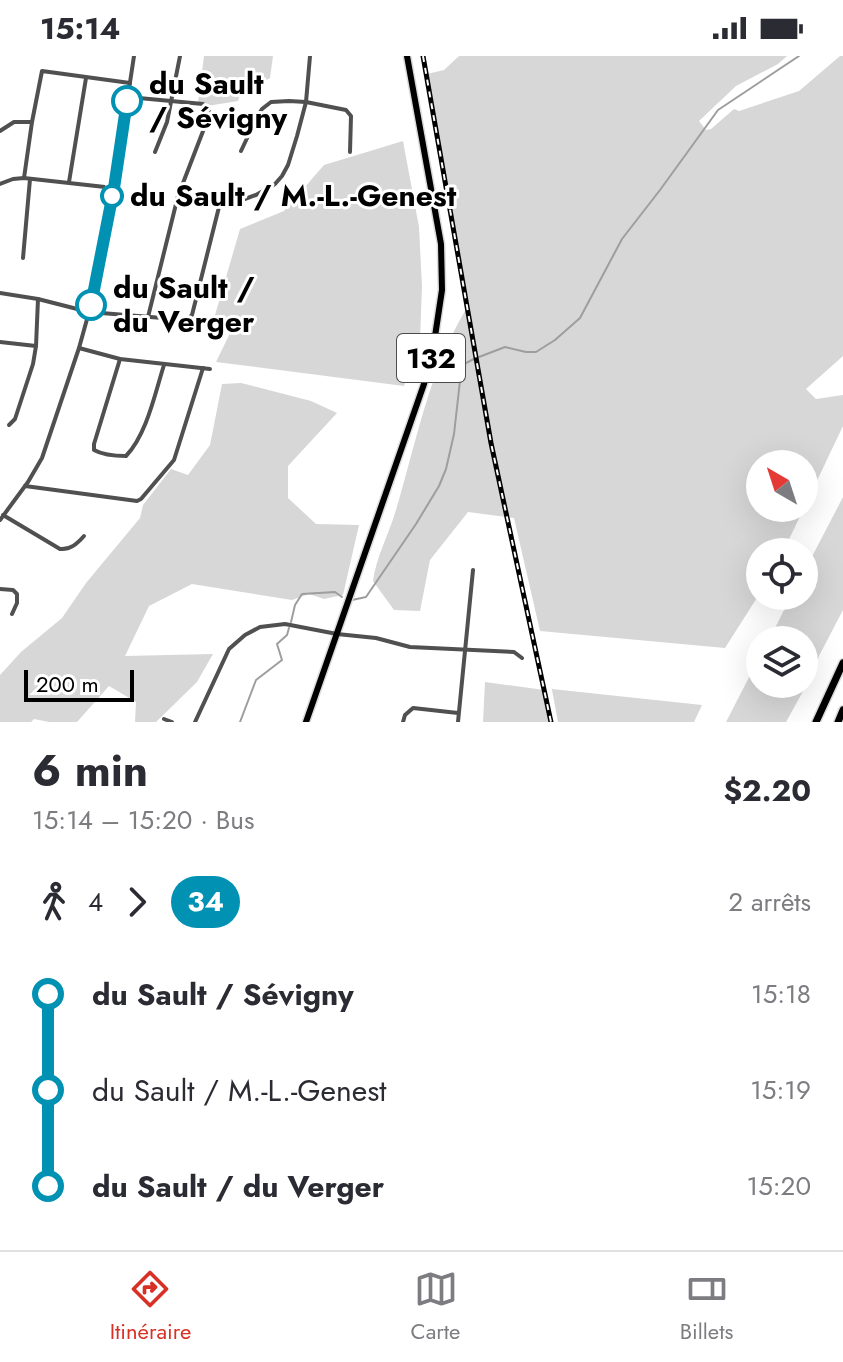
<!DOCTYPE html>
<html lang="fr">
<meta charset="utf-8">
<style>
body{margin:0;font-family:Jost,sans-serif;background:#f2f2f3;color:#2b2b33;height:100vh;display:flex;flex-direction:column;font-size:30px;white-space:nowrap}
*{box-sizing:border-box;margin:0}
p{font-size:26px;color:#7c7c81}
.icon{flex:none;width:44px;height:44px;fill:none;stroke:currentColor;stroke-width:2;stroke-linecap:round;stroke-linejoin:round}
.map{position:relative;height:666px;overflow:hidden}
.sheet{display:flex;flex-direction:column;background:#fff;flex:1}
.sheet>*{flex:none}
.badge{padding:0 16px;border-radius:26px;font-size:28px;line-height:52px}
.needle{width:52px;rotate:321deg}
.tools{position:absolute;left:746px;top:394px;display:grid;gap:16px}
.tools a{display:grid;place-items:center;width:72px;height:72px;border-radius:50%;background:#fff;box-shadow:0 8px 32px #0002;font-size:40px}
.scale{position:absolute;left:24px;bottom:20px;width:110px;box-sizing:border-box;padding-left:8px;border:4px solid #000;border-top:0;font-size:22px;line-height:28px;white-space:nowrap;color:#000;-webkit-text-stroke:6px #fff;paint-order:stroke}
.map>.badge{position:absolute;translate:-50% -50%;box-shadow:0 0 0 4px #fff}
.legs{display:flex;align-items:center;gap:12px;height:88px;padding:0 32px;font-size:26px}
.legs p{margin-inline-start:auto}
.summary{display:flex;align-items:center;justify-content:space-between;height:136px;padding:0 32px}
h1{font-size:44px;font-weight:700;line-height:60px}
ul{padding:0 32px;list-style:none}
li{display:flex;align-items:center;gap:28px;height:96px;font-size:30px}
li i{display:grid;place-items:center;width:12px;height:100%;margin:0 10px;background:currentColor}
li i::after{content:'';width:20px;height:20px;margin:-10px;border:6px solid;border-radius:50%;background:#fff}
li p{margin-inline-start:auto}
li:first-child i{background:linear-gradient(#0000 50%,currentColor 0)}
li:last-child i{background:linear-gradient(currentColor 50%,#0000 0)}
.status{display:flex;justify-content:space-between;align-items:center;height:56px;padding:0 40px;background:#fff;direction:ltr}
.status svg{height:22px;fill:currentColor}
.tabs{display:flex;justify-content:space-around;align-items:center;height:112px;border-top:2px solid #e1e1e2;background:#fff;font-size:22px;color:#7c7c81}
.tabs a{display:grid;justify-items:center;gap:4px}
.tabs .current{color:#d93025}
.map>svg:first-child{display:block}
.green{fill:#d7d7d7;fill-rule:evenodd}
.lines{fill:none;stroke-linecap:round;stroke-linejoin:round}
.stream{stroke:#9e9e9e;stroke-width:2}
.major-casing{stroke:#dbdbdb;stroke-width:9}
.highway-casing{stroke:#dbdbdb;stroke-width:10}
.minor{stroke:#505050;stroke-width:4}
.major{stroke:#000;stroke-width:6}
.highway{stroke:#000;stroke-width:7}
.rail-casing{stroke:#000;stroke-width:5}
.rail{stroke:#fff;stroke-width:2;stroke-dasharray:6;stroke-linecap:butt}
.line-1-casing{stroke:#fff;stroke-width:18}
.line-1{stroke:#0091b3;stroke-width:12}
.stop-1-dot{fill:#fff;stroke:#0091b3;stroke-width:4}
.labels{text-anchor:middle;stroke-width:6;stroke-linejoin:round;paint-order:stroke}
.shield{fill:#fff;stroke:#4c4c4c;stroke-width:2}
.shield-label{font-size:28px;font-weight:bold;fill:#000}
.stop-label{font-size:30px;font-weight:bold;fill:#000;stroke:#fff;text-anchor:start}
</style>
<div class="status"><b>15:14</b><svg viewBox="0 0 49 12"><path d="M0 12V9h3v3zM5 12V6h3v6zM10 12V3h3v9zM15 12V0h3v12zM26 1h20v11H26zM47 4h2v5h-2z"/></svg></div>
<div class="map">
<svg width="843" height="666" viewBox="0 0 843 666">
<rect width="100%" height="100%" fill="#fff"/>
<g class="green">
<polygon points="204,0 273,0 270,22 240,39 238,45 207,50 198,47"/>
<path d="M459,0H787L778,8L736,30L699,65L706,74L711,73L734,53L739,55L799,35L840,0H843V300L806,333L816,343L843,339V370L783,496H760V537L725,592L540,575L514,462L468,456L430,504L420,555L394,554L373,525C376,501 389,478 396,454C416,387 429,316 465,255L470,253L427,18L444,14ZM760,408H804V452H760Z"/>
<polygon points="403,85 419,171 422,231 420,283 404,330 216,306 235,267 213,266 240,173 284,155 324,109"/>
<polygon points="241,327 311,345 337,357 288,410 288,442 316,468 359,469 343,539 324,543 309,538 292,544 192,528 149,550 125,600 213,598 197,626 156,666 135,666 136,646 109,630 77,666 49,666 34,663 31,666 0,666 0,619 21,596 62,562 86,527 140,462 143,449 171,413 188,419 210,389 222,328"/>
<polygon points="843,441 843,554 819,600 812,619 786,666 726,666 760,600 760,628 804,628 804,584 769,584 791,540 804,540 804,516"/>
<polygon points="485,626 544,634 551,666 483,666"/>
<polygon points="552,634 552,633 702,649 694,666 558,666"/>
</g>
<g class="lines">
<g class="stream">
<polyline points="479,301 505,291 526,296 536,296 555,284 580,262 622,183 660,134 718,54 799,0"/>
<polyline points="352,544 366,541 416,468 439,430 446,413 454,378 461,316 466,307 474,303"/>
<polyline points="291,566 295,549 302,538 335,536 342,541"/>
<polyline points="240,666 256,624 282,604 277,588 287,579 289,572"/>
</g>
<g class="major-casing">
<polyline id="major" points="306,666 424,328 434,287 442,234 441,188 407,0"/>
</g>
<g class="highway-casing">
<g id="highway">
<polyline points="816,666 843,607"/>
<polyline points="838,666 843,654"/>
</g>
</g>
<g class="minor">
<polyline points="128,41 203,48 207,50 210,57 178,140 148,261"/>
<polyline points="0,75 14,66 31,66"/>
<polyline points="241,95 257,61 262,53 271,46 289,45 306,46 346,54 351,60 350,96"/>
<polyline points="155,96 167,66 180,0"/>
<polyline points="24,122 32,66 42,15 130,27"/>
<polyline points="69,126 86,22"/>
<polyline points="0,128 13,123 24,122 114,132"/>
<polyline points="178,140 220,147 242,144 256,139 275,128 282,120 288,109 297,80 306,46 310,0"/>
<polyline points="23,202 30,123"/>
<polyline points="0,237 38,243 89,256 187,264 192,259 220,147"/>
<polyline points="0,286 36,290"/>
<polyline points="79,292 120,303 210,313"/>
<path d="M120,303L94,388V394C103,399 116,400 126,400C147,378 155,337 164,309"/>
<polyline points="9,369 15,363 33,308 36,290 38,243"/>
<polyline points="25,430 137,445 141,443 174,404 203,312"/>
<path d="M3,459L60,493C70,494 77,488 84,480"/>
<polyline points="0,464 28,426 42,402 79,292 89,256 114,132 134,0"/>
<polyline points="0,533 13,534 17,538 17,547 12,558"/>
<polyline points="164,663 172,666"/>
<polyline points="195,666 229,593 245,579 260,571 285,568 337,578 376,582 410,591 514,596 522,602"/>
<polyline points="403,666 405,659 413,652 458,657"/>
<polyline points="458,666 473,514"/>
</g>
<use href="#major" class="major"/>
<use href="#highway" class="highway"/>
<g class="rail-casing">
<polyline id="rail" points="423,0 491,387 551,666"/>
</g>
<use href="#rail" class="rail"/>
</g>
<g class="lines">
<g class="line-1-casing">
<polyline id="line-1" points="91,249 114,132 127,45"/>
</g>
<use href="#line-1" class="line-1"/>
</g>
<g class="stop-1-dot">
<circle cx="127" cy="45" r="14"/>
<circle cx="112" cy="140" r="10"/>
<circle cx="91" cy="249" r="14"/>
</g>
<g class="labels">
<rect class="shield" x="397" y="278" width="68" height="48" rx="6"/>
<g class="shield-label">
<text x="431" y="312">132</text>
</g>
<g class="stop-label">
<text x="149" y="38">du Sault<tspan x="149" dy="34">/ Sévigny</tspan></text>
<text x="130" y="150">du Sault / M.-L.-Genest</text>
<text x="113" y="242">du Sault /<tspan x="113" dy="34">du Verger</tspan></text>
</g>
</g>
</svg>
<div class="tools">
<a><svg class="needle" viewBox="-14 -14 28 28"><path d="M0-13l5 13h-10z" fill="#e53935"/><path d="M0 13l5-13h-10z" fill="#7c7c81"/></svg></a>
<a><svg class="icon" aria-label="locate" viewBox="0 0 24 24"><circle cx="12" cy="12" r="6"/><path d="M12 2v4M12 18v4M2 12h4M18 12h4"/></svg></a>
<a><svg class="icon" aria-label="layers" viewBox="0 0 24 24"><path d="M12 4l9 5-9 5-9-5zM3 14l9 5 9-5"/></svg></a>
</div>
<div class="scale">200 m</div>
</div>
<section class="sheet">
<div class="summary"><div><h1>6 min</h1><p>15:14 – 15:20 · Bus</p></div><b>$2.20</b></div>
<div class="legs"><svg class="icon" aria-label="walk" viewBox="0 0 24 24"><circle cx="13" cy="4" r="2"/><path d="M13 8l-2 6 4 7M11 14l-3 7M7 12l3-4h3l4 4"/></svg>4<svg class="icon" aria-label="forward" viewBox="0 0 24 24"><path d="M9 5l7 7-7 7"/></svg><b class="badge" style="background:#0091b3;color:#fff">34</b><p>2 arrêts</p></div>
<ul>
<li><i style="color:#0091b3"></i><b>du Sault / Sévigny</b><p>15:18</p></li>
<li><i style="color:#0091b3"></i><span>du Sault / M.-L.-Genest</span><p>15:19</p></li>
<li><i style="color:#0091b3"></i><b>du Sault / du Verger</b><p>15:20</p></li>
</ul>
</section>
<nav class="tabs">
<a class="current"><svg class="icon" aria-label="directions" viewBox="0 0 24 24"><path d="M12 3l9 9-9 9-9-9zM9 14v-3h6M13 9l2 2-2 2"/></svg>Itinéraire</a>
<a><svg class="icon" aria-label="map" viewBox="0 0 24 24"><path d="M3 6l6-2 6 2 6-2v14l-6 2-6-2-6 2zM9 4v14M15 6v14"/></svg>Carte</a>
<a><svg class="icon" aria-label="tickets" viewBox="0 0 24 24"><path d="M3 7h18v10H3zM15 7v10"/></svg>Billets</a>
</nav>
